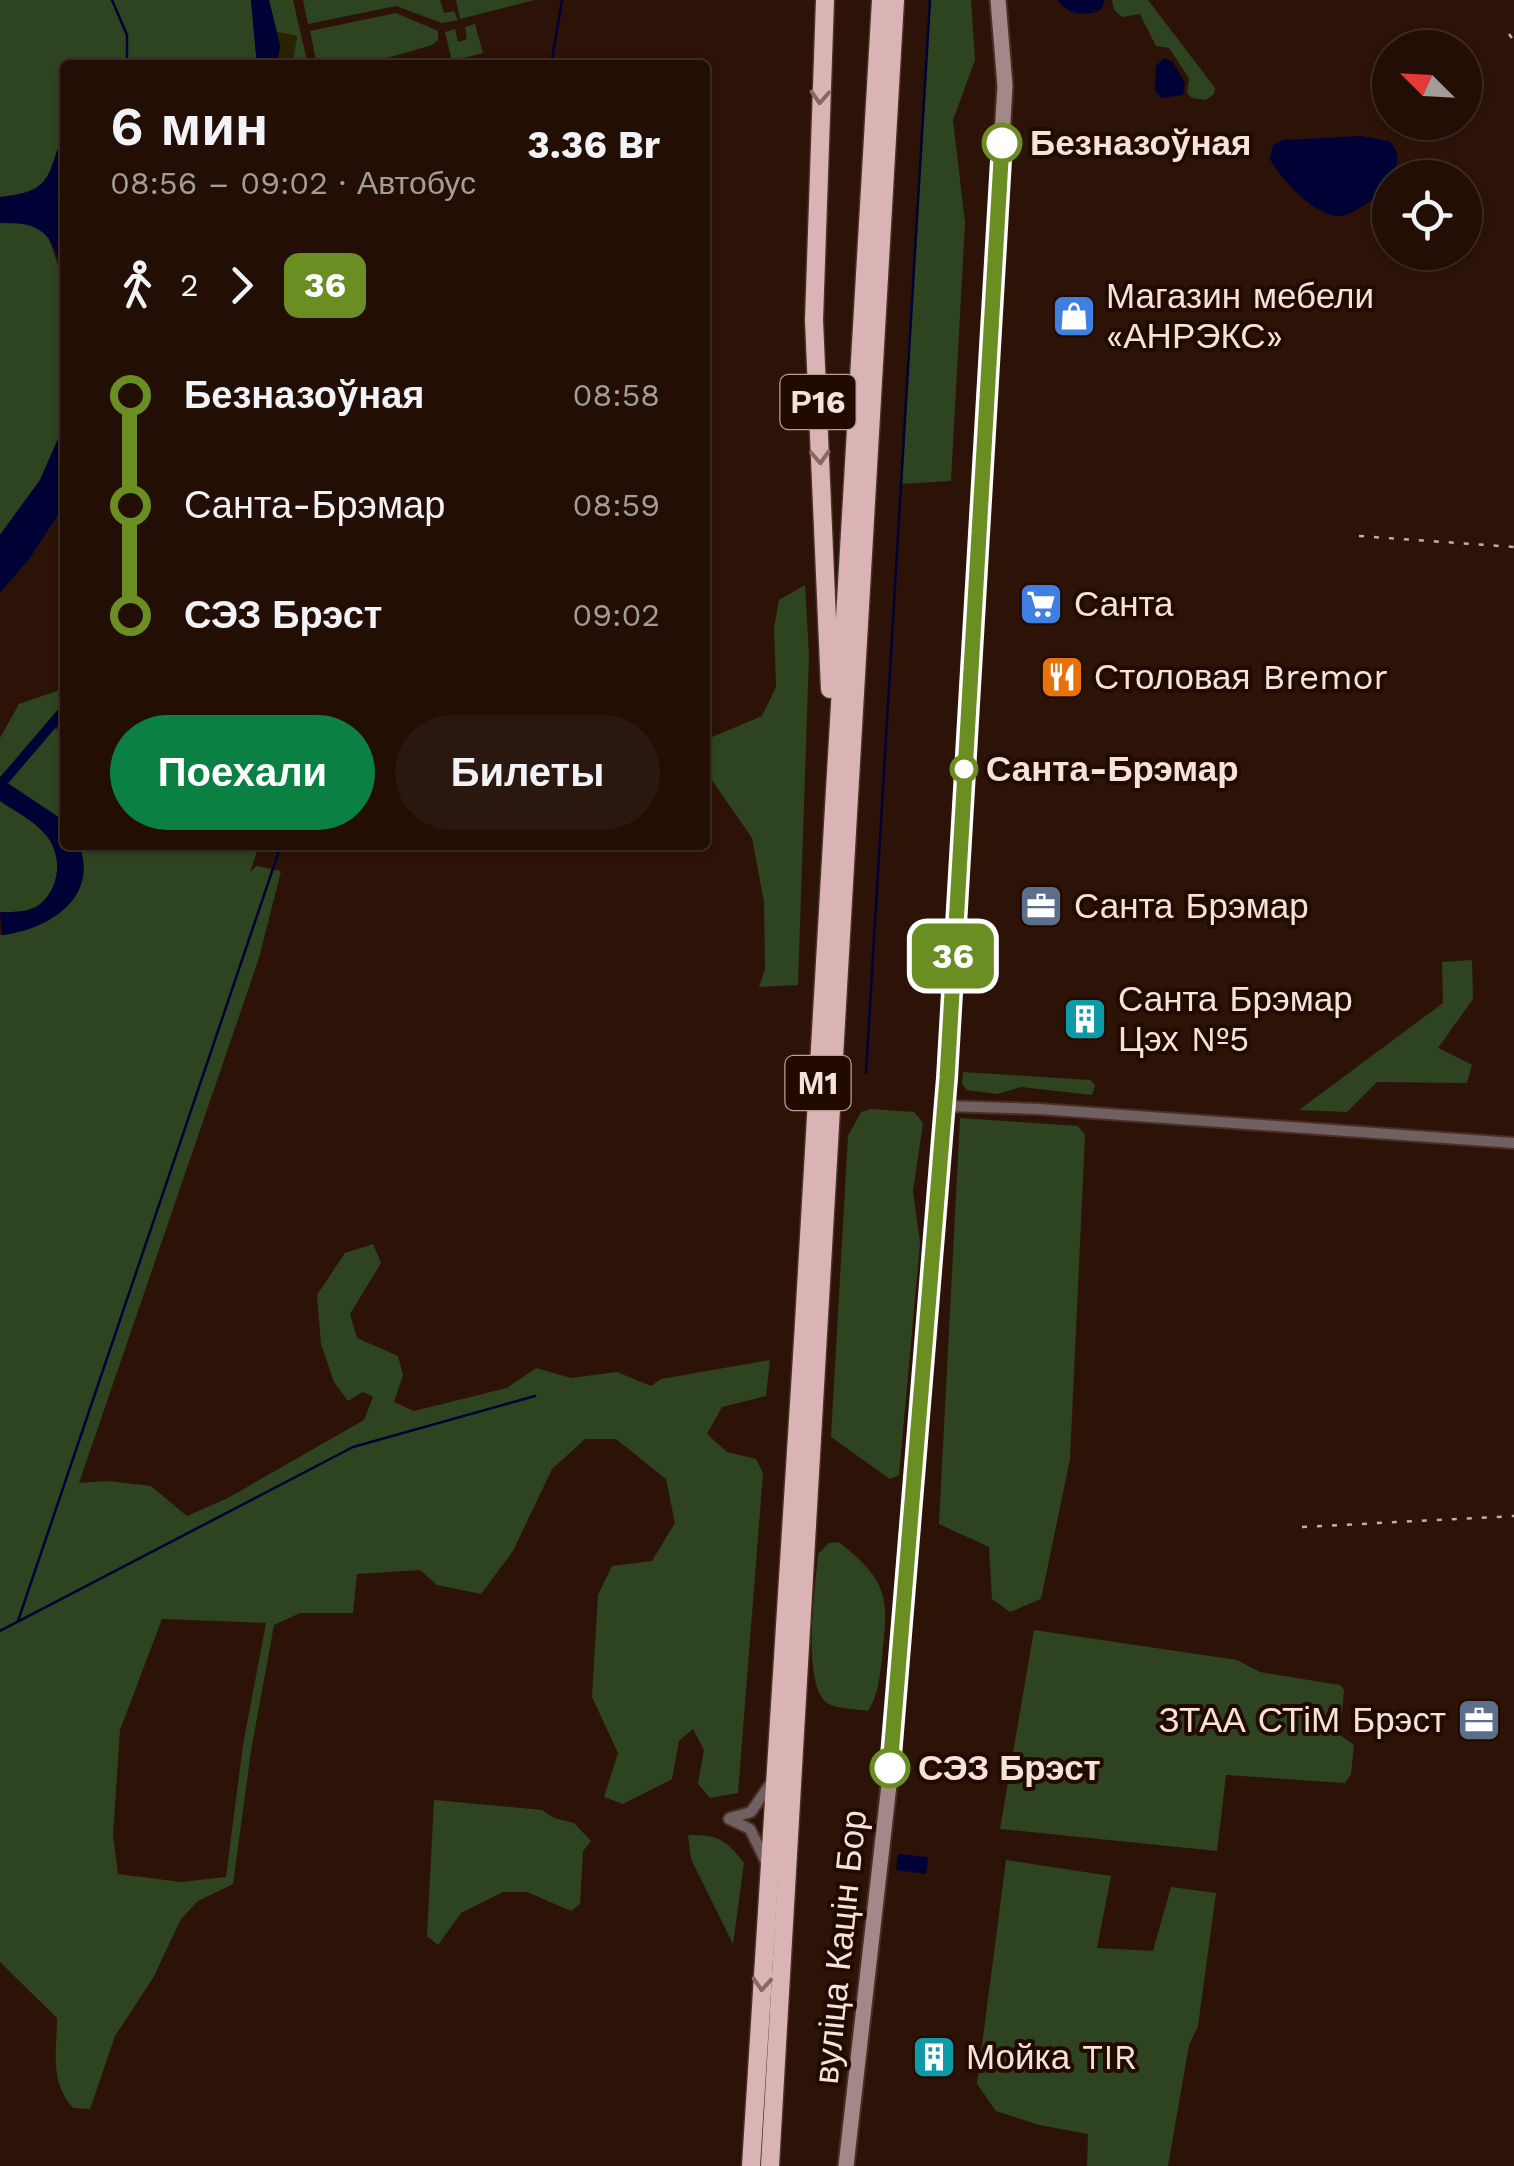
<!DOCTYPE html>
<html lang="ru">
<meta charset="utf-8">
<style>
body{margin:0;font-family:"Work Sans",sans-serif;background:#2a170f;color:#f1f3f6;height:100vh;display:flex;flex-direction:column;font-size:38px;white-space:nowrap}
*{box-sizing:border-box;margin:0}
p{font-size:32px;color:#a29c9a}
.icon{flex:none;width:55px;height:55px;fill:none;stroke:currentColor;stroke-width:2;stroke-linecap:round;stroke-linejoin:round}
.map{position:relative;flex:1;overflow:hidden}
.sheet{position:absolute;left:60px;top:60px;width:650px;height:790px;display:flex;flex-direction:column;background:#220e05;border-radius:10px;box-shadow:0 2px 8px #0004,0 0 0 2px #3f2e27}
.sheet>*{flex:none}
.badge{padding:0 20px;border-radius:15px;font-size:35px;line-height:65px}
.needle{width:65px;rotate:294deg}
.buttons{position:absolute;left:1372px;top:30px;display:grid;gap:20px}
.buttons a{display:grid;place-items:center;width:110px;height:110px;border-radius:50%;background:#220e05;box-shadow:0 2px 8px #0004,0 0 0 2px #3f2e27;font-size:50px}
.map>.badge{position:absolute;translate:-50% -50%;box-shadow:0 0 0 5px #fff}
.legs{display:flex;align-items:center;gap:15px;height:110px;padding:0 50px;font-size:32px}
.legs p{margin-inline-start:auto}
.overview{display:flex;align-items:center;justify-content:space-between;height:170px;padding:0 50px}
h1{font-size:55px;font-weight:600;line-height:75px}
.cta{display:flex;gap:20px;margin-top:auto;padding:20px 50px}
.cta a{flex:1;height:115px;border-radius:60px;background:#0b8043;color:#fff;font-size:40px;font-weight:600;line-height:115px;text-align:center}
.cta a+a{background:#2a170f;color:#f1f3f6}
ul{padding:0 50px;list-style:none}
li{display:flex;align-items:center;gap:35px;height:110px;font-size:38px}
li i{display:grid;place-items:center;width:15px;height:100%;margin:0 12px;background:currentColor}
li i::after{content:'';width:25px;height:25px;margin:-12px;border:8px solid;border-radius:50%;background:#220e05}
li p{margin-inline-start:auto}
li:first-child i{background:linear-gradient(#0000 50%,currentColor 0)}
li:last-child i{background:linear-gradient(currentColor 50%,#0000 0)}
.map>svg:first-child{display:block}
.green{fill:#2e4420;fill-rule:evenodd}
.sand{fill:#2a2202}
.water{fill:#000236}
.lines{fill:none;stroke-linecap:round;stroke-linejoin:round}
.stream{stroke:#000236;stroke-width:2.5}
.canal{stroke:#000236;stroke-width:10}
.minor-casing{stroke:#493025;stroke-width:14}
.secondary-casing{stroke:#493025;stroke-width:19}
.trunk-casing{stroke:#493025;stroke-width:21}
.minor{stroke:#716061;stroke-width:10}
.secondary{stroke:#a28888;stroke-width:15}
.trunk{stroke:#dab4b5;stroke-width:18}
.rail{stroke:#c2aea5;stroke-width:2.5;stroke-dasharray:5 10;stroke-linecap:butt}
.oneway{stroke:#886864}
.line-1-casing{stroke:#fff;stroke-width:22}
.line-1{stroke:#6b8e23;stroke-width:15}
.stop-1-dot{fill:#fff;stroke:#6b8e23;stroke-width:5}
.labels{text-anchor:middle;stroke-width:8;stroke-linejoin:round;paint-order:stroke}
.shield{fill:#230a01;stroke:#b6a199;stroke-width:2.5}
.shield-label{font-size:32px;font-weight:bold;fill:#f5e2da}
.stop-label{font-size:35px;font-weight:bold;fill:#f5e2da;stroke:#230a01;text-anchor:start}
.poi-label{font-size:35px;fill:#f5e2da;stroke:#230a01;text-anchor:start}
.street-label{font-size:35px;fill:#f5e2da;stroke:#230a01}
</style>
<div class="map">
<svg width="1514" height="2166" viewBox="0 0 1514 2166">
<rect width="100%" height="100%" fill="#2d1307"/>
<g class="green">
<path d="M0,0H251L257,65H65C65,106 70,166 31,193L0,197Z"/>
<polygon points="269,0 293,0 308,65 292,65 297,36 277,32"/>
<polygon points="303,0 440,0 444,13 454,11 458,20 442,23 396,6 308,24"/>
<polygon points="456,0 534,0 460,19"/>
<polygon points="929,0 971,0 975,60 953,120 965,223 951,481 901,484"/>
<polygon points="1112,0 1148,0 1215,88 1214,94 1206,100 1192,98 1187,93 1189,78 1169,48 1156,46 1140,14 1122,17 1114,10"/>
<polygon points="396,13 438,31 438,40 432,45 363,65 317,65 310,31"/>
<polygon points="475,24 483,53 452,61 445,32 455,29 458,42 467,39 465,27"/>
<polygon points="0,223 30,224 48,236 65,286 65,423 40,480 0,535"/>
<polygon points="805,585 809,655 798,985 759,987 765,969 764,902 752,838 705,770 705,740 762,716 776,687 774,628 779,600"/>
<polygon points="65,683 65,700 51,719 56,730 65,719 65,823 0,778 0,738 19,704 57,691"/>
<path d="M0,801C15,811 33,820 45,834C63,854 61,888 39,905C27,913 13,912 0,912Z"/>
<path d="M79,845H259L250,872L257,866L281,871L259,958L79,1483L107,1481L151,1486L187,1516L228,1498L364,1420L373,1397L363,1392L348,1401L334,1382L321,1344L317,1295L345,1253L373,1244L381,1263L350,1314L357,1338L398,1356L403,1375L394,1402L414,1411L507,1388L536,1368L571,1378L617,1372L651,1386L661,1379L770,1360L766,1396L722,1407L707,1434L727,1452L756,1459L763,1473L738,1793L710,1798L698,1784L704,1750L693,1729L679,1741L672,1779L623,1804L604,1797L618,1753L592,1697L598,1595L612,1566L652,1561L675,1523L666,1479L616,1439H585L552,1469L513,1551L481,1594L437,1585L420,1570L357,1574L353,1613H300L274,1625L251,1751L233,1884L198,1901L181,1919L153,1978L115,2036L90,2109L73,2108C49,2081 57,2051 57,2018L0,1962V935C44,931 99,895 79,845ZM162,1619L266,1623L243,1745L226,1877L181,1882L118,1874L113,1835L120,1730Z"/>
<polygon points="1472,960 1473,999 1438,1048 1472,1065 1467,1083 1377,1082 1347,1112 1299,1110 1443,1003 1442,962"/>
<polygon points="963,1072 1090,1080 1095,1085 1092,1095 1021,1087 997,1094 967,1090 962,1084"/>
<polygon points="871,1109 914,1112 923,1123 913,1191 920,1243 899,1475 890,1479 831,1437 848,1136 861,1112"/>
<polygon points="960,1118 1078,1126 1085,1135 1070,1459 1041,1599 1010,1612 992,1599 989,1547 939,1524"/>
<path d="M839,1542C889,1582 889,1598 882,1659C879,1678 879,1694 868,1711C857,1709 839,1709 829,1704C800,1688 816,1584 818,1554L829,1543Z"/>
<polygon points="1034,1630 1237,1660 1260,1672 1340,1685 1344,1690 1340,1735 1354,1745 1351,1774 1345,1783 1226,1775 1217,1851 1000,1829"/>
<polygon points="434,1800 542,1810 554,1818 574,1823 591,1841 583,1851 580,1904 571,1911 527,1892 503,1892 461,1913 438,1945 427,1936"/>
<path d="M688,1835C719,1835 725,1839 744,1863L733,1944L691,1859Z"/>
<polygon points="1006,1860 1111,1876 1097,1948 1153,1951 1171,1887 1216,1893 1198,2026 1189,2045 1168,2166 1087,2166 1088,2134 1039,2125 996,2111 977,2084"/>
</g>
<polygon class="sand" points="277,32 297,36 292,65 277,65 280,46"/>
<g class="water">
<polygon points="251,0 269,0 280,46 277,65 257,65"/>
<path d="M1057,0H1105L1101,10C1085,17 1068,15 1057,0Z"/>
<polygon points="1164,58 1173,62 1185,83 1183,95 1161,98 1155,90 1156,66"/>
<path d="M65,131V172L57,195L65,207V286C56,243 49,220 0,223V197C56,191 45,175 65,131Z"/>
<path d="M1361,136L1389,141C1419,168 1360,218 1336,216C1312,213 1281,179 1270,159L1273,145L1283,140Z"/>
<polygon points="65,423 65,504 30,558 0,593 0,535 40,480"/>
<path d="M0,778L60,818L65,823V845H79C100,898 48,930 2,935L0,912C13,912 27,913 39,905C61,888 63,854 45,834C33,820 15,811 0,801Z"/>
<polygon points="898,1854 928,1857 926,1874 896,1870"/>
</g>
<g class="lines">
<g class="stream">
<polyline points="112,0 127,35 127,65"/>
<polyline points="551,65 562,0"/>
<polyline points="866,1073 930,0"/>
<polyline points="18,1621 281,845"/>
<polyline points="0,1631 353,1447 535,1396"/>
</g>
<polyline class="canal" points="0,785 65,709"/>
<g class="minor-casing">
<g id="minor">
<polyline points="945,1106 1039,1109 1514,1143"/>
<polyline points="730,1818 751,1812 771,1783"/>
<polyline points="729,1819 750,1829 765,1860"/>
</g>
</g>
<g class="secondary-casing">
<polyline id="secondary" points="846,2166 891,1767 943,1126 1005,86 998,0"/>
</g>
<g class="trunk-casing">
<g id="trunk">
<polyline points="825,0 814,320 830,689"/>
<polyline points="751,2166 803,1340 881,0"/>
<polyline points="770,2166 895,0"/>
</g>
</g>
<use href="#minor" class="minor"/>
<use href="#secondary" class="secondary"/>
<use href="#trunk" class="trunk"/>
<g class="rail">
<polyline points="1509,34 1514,41"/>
<polyline points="1359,536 1514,547"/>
<polyline points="1302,1527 1514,1516"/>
</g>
</g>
<defs><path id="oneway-chevron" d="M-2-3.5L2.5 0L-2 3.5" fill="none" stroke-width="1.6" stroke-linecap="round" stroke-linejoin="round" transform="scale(2.5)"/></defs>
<g class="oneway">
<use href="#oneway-chevron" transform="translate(820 97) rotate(93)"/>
<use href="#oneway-chevron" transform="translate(820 457) rotate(87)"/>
<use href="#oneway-chevron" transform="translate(762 1984) rotate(94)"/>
</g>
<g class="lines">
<g class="line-1-casing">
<polyline id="line-1" points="890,1768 947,1078 1002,143"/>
</g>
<use href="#line-1" class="line-1"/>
</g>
<defs>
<g id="shop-square" transform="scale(2.25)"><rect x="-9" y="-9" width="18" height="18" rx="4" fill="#3f7fe0" stroke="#230a01"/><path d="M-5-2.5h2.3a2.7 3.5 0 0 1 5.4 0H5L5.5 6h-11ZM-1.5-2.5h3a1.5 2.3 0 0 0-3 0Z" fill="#fff"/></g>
<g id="supermarket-square" transform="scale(2.25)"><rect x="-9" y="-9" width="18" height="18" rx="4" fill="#3f7fe0" stroke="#230a01"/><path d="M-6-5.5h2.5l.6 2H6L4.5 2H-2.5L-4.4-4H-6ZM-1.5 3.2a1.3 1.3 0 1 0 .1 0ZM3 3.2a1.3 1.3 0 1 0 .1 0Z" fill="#fff"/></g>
<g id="restaurant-square" transform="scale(2.25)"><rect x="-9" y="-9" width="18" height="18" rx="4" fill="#e8710a" stroke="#230a01"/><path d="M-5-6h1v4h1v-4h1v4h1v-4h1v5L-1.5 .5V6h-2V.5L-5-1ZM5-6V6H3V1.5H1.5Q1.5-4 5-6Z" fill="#fff"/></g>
<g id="office-square" transform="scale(2.25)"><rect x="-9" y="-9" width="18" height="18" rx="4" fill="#5c6f8a" stroke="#230a01"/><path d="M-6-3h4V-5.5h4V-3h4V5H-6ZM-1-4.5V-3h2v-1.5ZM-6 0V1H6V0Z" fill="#fff"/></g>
<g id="building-square" transform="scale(2.25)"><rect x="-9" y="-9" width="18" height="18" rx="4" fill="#0f9aa8" stroke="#230a01"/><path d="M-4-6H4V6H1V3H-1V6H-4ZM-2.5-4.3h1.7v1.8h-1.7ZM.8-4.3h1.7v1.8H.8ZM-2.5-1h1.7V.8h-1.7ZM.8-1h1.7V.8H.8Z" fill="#fff"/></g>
</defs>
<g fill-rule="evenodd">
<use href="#shop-square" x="1074" y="316"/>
<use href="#supermarket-square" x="1041" y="604"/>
<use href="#restaurant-square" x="1062" y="677"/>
<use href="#office-square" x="1041" y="906"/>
<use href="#building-square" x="1085" y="1019"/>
<use href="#office-square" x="1479" y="1720"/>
<use href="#building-square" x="934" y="2057"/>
</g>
<g class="stop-1-dot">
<circle cx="1002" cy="143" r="18"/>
<circle cx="964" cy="769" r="12"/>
<circle cx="890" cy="1768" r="18"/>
</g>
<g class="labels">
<g class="shield">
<rect x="780.5" y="375" width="75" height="54" rx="8"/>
<rect x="785.5" y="1056" width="65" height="54" rx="8"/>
</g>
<g class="shield-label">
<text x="818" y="413">Р16</text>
<text x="818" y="1094">М1</text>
</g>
<g class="stop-label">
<text x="1030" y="155">Безназоўная</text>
<text x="986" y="781">Санта-Брэмар</text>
<text x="918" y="1780">СЭЗ Брэст</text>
</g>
<g class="poi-label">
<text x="1106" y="308">Магазин мебели<tspan x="1106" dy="40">«АНРЭКС»</tspan></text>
<text x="1074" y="616">Санта</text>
<text x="1094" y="689">Столовая Bremor</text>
<text x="1074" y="918">Санта Брэмар</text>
<text x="1118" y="1011">Санта Брэмар<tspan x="1118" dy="40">Цэх №5</tspan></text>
<text x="1446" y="1732" text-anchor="end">ЗТАА СТіМ Брэст</text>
<text x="966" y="2069">Мойка TIR</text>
</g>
<g class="street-label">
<text transform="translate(840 1947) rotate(-84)" y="12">вуліца Кацін Бор</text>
</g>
</g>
</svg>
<div class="buttons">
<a><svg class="needle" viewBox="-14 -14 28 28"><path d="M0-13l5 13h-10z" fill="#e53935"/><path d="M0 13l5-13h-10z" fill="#a29c9a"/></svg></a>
<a><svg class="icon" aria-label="locate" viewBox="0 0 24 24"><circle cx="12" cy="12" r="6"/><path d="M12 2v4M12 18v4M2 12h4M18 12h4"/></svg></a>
</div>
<b class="badge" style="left:953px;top:956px;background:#6b8e23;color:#fff">36</b>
<section class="sheet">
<div class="overview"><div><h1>6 мин</h1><p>08:56 – 09:02 · Автобус</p></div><b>3.36 Br</b></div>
<div class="legs"><svg class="icon" aria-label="walk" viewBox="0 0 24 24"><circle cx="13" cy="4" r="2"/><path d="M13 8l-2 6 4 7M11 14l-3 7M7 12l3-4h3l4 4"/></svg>2<svg class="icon" aria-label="forward" viewBox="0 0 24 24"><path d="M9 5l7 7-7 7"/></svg><b class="badge" style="background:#6b8e23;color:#fff">36</b></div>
<ul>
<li><i style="color:#6b8e23"></i><b>Безназоўная</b><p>08:58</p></li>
<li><i style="color:#6b8e23"></i><span>Санта-Брэмар</span><p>08:59</p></li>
<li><i style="color:#6b8e23"></i><b>СЭЗ Брэст</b><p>09:02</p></li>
</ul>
<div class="cta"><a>Поехали</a><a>Билеты</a></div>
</section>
</div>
